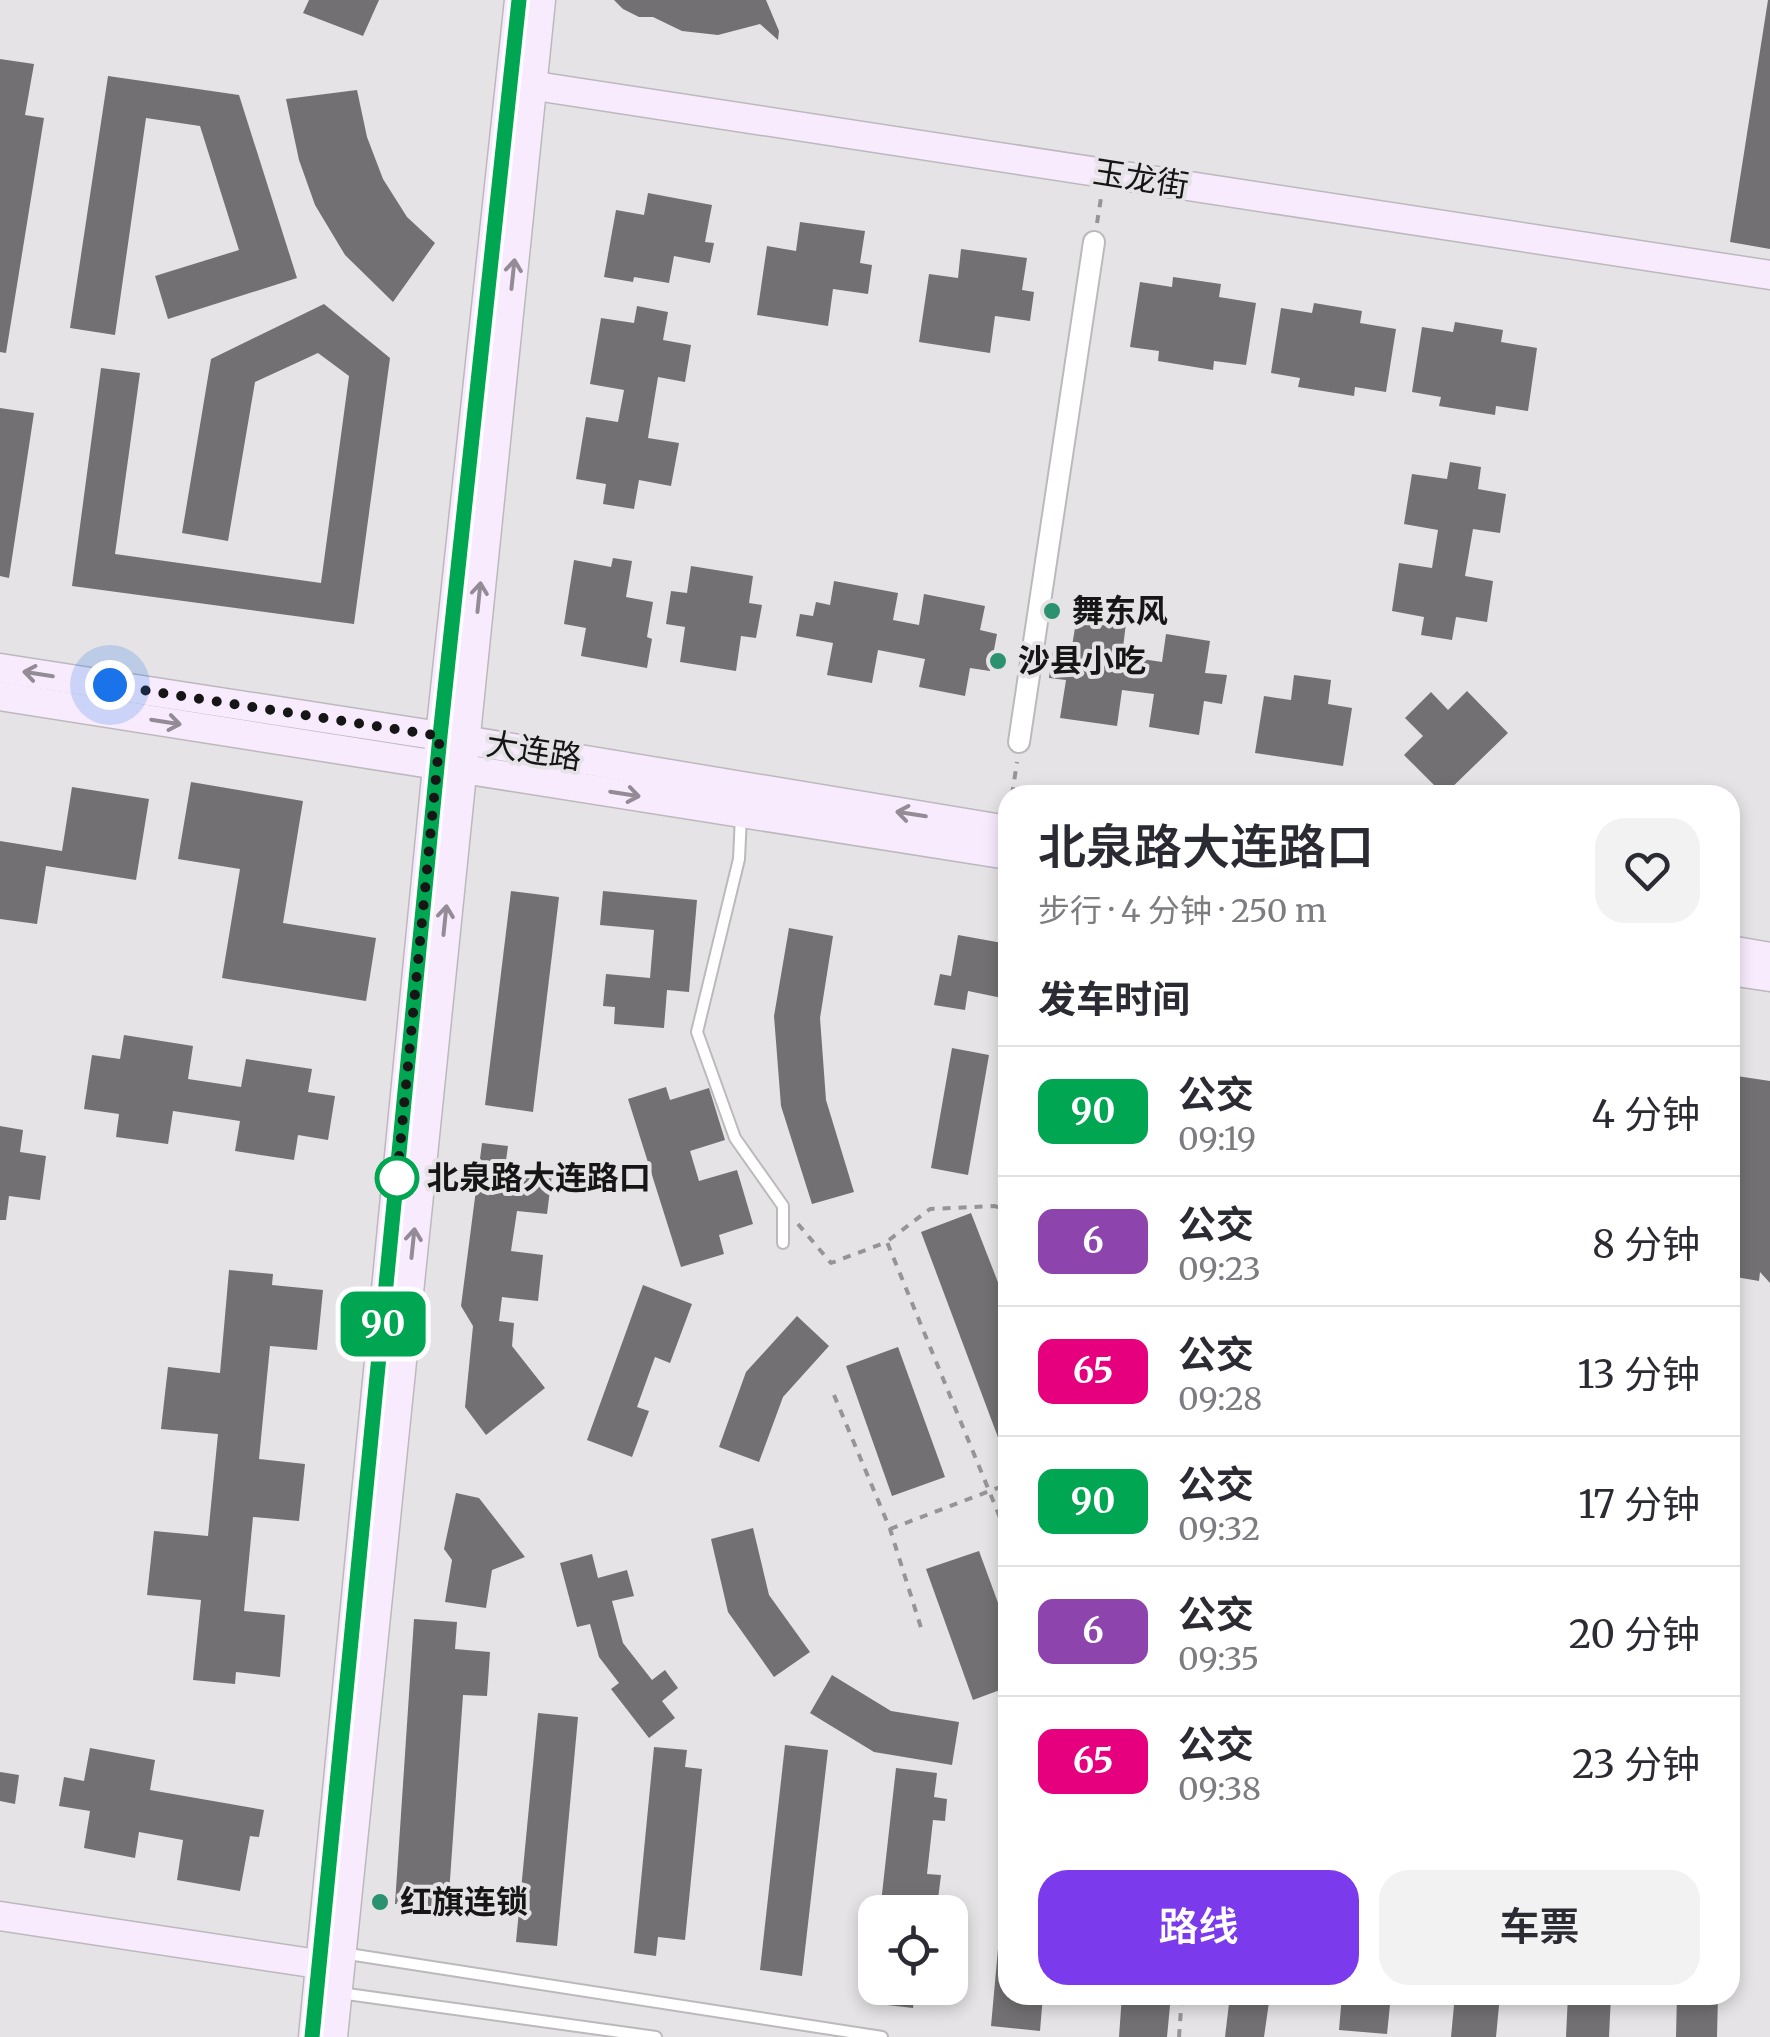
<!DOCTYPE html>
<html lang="zh">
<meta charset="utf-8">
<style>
body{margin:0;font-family:Merriweather,"Noto Sans SC",serif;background:#f2f2f3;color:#2b2b33;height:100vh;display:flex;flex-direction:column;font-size:38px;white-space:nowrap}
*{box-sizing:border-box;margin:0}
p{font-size:32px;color:#7c7c81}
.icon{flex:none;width:55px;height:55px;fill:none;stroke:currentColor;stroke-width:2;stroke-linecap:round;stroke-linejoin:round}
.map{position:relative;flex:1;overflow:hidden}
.drawer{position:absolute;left:998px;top:785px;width:742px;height:1220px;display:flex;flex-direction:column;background:#fff;border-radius:30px;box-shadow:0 5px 15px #0003}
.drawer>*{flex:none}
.badge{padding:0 20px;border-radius:15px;font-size:35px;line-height:65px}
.buttons{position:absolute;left:858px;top:1895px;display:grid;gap:20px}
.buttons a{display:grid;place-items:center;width:110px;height:110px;border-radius:20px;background:#fff;box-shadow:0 5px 15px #0003;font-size:50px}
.you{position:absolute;width:50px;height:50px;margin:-25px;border:8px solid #fff;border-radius:50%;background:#1a73e8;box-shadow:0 0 0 15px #1a73e833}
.map>.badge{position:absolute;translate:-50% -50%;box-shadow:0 0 0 5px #fff}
h2{padding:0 40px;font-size:38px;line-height:90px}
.round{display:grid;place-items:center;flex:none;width:105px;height:105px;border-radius:30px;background:#f2f2f3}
.head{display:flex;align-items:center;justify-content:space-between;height:170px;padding:0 40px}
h1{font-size:48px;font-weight:600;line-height:75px}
.button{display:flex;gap:20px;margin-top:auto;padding:20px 40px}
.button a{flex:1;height:115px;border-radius:30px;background:#7c3aed;color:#fff;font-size:40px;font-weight:600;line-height:115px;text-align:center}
.button a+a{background:#f2f2f3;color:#2b2b33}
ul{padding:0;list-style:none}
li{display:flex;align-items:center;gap:30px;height:130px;padding:0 40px;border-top:2px solid #e1e1e2}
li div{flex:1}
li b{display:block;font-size:38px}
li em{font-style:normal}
li .badge{min-width:110px;font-weight:700;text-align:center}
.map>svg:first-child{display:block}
.building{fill:#727073}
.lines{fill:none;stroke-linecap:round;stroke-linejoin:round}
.lane-casing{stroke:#bcb9bd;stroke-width:14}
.street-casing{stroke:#bcb9bd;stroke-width:24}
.secondary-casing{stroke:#bcb9bd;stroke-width:31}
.path{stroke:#969497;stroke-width:4;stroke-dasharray:8 8;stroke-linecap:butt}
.lane{stroke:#fff;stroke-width:10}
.street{stroke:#fff;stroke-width:20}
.secondary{stroke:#f9ebfe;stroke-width:28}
.oneway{stroke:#938b96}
.line-casing{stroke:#fff;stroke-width:22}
.line{stroke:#00a651;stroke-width:15}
.walk{stroke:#171617;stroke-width:10;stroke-dasharray:0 18}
.poi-dot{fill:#2b9270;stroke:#e6e3e7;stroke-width:4}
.stop-dot{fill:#fff;stroke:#00a651;stroke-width:5}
.labels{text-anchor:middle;stroke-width:8;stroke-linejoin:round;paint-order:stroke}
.street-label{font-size:32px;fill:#171617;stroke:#e6e3e7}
.poi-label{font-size:32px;font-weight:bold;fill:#171617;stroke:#e6e3e7;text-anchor:start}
.stop-label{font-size:32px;font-weight:bold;fill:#171617;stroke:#e6e3e7;text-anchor:start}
</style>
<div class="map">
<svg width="1770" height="2037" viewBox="0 0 1770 2037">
<rect width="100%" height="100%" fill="#e6e3e7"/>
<g class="building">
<polygon points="309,0 379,0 363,36 303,13"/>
<polygon points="614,0 766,0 779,31 778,40 760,24 718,35 682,31 653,17 639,17 623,9"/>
<polygon points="1768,0 1770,0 1770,249 1730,242"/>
<polygon points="0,59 34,64 25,115 44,118 6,353 0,352"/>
<polygon points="108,76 239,95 297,278 168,319 155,276 239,250 200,126 146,118 115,335 70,328"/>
<polygon points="357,90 367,137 383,179 407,217 435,243 393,302 345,255 315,205 299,160 286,99"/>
<polygon points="648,193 712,205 705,242 714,243 710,263 674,256 669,283 634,277 633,282 604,277 616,210 644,215"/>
<polygon points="800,222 865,231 860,263 872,265 868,294 833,289 828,326 757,315 767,246 796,251"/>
<polygon points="961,249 1027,258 1022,290 1034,292 1030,321 995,316 990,353 919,342 929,274 958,278"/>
<polygon points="1173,277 1221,284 1219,297 1256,303 1246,365 1214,361 1213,370 1158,361 1159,351 1130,347 1140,282 1172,287"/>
<polygon points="1314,303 1362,311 1360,323 1396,329 1386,392 1355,387 1354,396 1298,387 1300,378 1271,373 1281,308 1312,313"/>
<polygon points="324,304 390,358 354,624 72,586 101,368 140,373 115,554 321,583 349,376 318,353 255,382 228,541 182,533 211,359"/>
<polygon points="637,306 668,312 663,340 691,345 685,382 658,377 648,438 679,443 671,486 639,480 634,509 603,504 606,484 576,479 586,417 618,422 624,390 590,384 601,318 634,323"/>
<polygon points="1455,322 1503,330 1501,342 1537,348 1528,411 1496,406 1495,415 1439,406 1441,397 1412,392 1422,327 1453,332"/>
<polygon points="0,408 34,413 9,578 0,576"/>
<polygon points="1450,462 1481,467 1478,489 1506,494 1500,533 1473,529 1465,576 1493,581 1487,622 1456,617 1452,640 1421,635 1424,617 1392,611 1399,563 1432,568 1438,530 1404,524 1412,474 1447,479"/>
<polygon points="613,558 632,561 626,597 653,602 647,637 652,639 647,668 581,656 586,628 564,624 574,560 611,567"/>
<polygon points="691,566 753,576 749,603 762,605 756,638 741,636 736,671 680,662 685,627 666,624 671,591 687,593"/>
<polygon points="834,581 898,593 893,620 919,625 924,594 985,606 980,630 997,634 990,671 970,668 965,696 919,687 925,659 878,650 872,683 827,675 833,643 796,636 800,614 813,616 816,602 830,605"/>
<polygon points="1077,616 1126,623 1122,656 1162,662 1166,634 1210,641 1205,673 1227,675 1222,704 1204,701 1199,735 1149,727 1154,694 1122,690 1117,726 1060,718 1066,680 1049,678 1054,643 1072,646"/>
<polygon points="1294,675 1331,680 1328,704 1352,708 1343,766 1255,753 1264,696 1291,700"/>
<polygon points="1467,691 1508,733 1444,795 1404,755 1423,736 1405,718 1431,692 1448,710"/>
<polygon points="191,782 303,801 283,923 376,938 366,1001 222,978 240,869 178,859"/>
<polygon points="72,787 149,799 136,880 46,866 37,924 0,919 0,841 62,851"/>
<polygon points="511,891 559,897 533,1112 485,1105"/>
<polygon points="603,891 697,900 689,992 667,990 664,1028 614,1024 615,1007 603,1006 606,974 650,978 654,930 600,925"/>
<polygon points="789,928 833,936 820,1018 826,1100 854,1192 812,1204 781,1106 774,1016"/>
<polygon points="958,935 1008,944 1002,998 968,991 965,1010 934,1005 940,974 951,976"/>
<polygon points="124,1035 193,1046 188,1079 241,1087 246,1059 312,1069 308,1092 335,1096 328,1140 298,1135 294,1160 235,1151 240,1121 173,1111 168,1144 116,1137 119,1114 84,1109 92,1055 120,1059"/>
<polygon points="952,1048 989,1055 968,1175 931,1168"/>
<polygon points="1730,1075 1770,1081 1770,1283 1760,1272 1759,1281 1730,1276 1730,1174 1735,1139 1730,1139"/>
<polygon points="666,1087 670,1100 709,1088 725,1140 690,1151 699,1181 737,1170 753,1224 719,1235 724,1254 681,1267 628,1099"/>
<polygon points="0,1126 23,1130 20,1152 46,1156 40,1200 9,1196 6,1220 0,1220"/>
<polygon points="482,1143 508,1146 505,1168 552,1174 547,1214 517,1211 511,1251 543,1255 538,1301 502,1297 499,1321 514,1323 512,1346 545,1388 486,1435 465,1407 473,1326 461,1306"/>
<polygon points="971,1213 1008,1308 1008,1437 999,1440 921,1232"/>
<polygon points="229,1270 273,1274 272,1285 323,1290 317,1350 270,1346 259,1459 305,1464 299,1521 253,1517 244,1611 285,1615 280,1677 236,1672 235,1684 193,1680 201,1600 147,1595 154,1531 208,1536 218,1434 161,1429 168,1367 220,1373"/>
<polygon points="643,1285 692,1304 670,1363 655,1357 637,1407 649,1411 632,1457 587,1440"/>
<polygon points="797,1316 829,1346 783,1397 759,1462 719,1447 746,1372"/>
<polygon points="898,1347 945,1477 892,1496 846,1366"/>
<polygon points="456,1493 479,1498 525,1557 492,1570 486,1608 445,1602 452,1560 444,1549"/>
<polygon points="753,1528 769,1595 810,1652 774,1677 728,1612 711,1539"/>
<polygon points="979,1551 1008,1630 1008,1687 973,1700 926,1569"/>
<polygon points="592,1554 598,1578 627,1570 634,1596 612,1601 623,1643 652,1680 665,1670 678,1688 662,1701 675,1718 649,1738 611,1689 619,1683 599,1657 590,1624 577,1627 560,1563"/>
<polygon points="414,1619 457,1622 455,1649 490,1652 487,1696 463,1695 448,1908 395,1904"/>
<polygon points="832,1675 891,1711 959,1722 952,1765 874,1752 810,1713"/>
<polygon points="538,1713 578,1717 557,1946 516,1942"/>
<polygon points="785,1745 828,1750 802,1976 760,1970"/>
<polygon points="654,1747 687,1750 685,1767 702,1769 685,1940 658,1937 656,1956 634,1953"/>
<polygon points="90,1748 155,1760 150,1790 264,1810 259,1837 250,1836 240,1891 177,1880 183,1840 139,1832 135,1858 84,1848 90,1811 59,1806 64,1777 84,1781"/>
<polygon points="896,1768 937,1773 934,1797 947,1799 945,1821 933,1820 927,1874 941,1875 938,1899 925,1897 924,1912 880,1912"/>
<polygon points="0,1772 19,1775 15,1804 0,1801"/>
<polygon points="1004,1883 1008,1883 1008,1995 1043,1995 1040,2031 991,2026"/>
<polygon points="872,1988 915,1988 913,2008 870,2003"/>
<polygon points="1122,1995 1171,1995 1167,2037 1119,2037"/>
<polygon points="1230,1995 1270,1995 1264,2037 1225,2037"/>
<polygon points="1342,1995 1391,1995 1387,2034 1339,2030"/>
<polygon points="1455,1995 1500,1995 1496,2037 1451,2037"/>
<polygon points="1568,1995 1611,1995 1609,2037 1566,2037"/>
<polygon points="1677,1995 1718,1995 1717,2037 1676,2037"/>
</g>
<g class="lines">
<g class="lane-casing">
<g id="lane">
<polyline points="741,816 739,859 697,1032 735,1138 783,1206 783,1243"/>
<polyline points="342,1953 882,2037"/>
<polyline points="340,1993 656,2037"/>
</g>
</g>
<g class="street-casing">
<polyline id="street" points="1019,742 1094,242"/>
</g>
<g class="secondary-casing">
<g id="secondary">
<polyline points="516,83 1770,275"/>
<polyline points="0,668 440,736 1008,830"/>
<polyline points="0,696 1008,855"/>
<polyline points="1730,950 1770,957"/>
<polyline points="1730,971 1770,977"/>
<polyline points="0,1916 338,1967"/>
<polyline points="313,2037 440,736 519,0"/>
<polyline points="333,2037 541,0"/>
</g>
</g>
<g class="path">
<polyline points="1097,223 1101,198"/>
<polyline points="1012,795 1017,762"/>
<polyline points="798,1224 831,1263 887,1242 1008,1537"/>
<polyline points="889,1240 930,1209 995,1206 1008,1212"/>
<polyline points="834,1395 890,1529 923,1634"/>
<polyline points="890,1529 1008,1484"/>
<polyline points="1179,2037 1182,1995"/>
</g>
<use href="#lane" class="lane"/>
<use href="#street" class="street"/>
<use href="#secondary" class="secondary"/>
</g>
<defs><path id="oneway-shaft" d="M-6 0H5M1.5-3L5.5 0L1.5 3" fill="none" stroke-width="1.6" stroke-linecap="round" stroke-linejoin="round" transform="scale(2.5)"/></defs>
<g class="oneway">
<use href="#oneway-shaft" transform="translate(513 274) rotate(-84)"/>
<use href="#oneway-shaft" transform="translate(479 597) rotate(-84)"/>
<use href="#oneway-shaft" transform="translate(38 674) rotate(-171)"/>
<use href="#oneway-shaft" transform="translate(166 722) rotate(9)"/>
<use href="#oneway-shaft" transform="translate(625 794) rotate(9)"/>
<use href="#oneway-shaft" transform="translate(911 814) rotate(-171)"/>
<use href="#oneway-shaft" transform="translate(445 920) rotate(-84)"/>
<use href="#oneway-shaft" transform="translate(413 1243) rotate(-84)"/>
</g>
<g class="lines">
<g class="line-casing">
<polyline id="line" points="312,2037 440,736 519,0"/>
</g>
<use href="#line" class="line"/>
<polyline class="walk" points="110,685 440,736 397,1178"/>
</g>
<g class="poi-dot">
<circle cx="1052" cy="611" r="10"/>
<circle cx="998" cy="661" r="10"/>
<circle cx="380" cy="1902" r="10"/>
</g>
<circle class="stop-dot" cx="397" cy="1178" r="20"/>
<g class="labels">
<g class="street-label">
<text transform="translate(1141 179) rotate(9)" y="11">玉龙街</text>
<text transform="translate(534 751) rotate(9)" y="11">大连路</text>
</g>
<g class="poi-label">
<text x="1072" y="622">舞东风</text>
<text x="1018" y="672">沙县小吃</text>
<text x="400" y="1913">红旗连锁</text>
</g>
<g class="stop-label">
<text x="427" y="1189">北泉路大连路口</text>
</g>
</g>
</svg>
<div class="buttons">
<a><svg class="icon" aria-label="locate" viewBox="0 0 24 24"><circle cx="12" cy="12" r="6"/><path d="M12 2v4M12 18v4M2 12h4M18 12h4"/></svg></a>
</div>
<div class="you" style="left:110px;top:685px"></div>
<b class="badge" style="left:383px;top:1324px;background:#00a651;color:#fff">90</b>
<section class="drawer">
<div class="head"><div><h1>北泉路大连路口</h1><p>步行 · 4 分钟 · 250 m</p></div><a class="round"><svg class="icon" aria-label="heart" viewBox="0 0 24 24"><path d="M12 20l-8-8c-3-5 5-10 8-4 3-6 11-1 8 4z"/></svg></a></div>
<h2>发车时间</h2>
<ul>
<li><span class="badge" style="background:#00a651;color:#fff">90</span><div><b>公交</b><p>09:19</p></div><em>4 分钟</em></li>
<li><span class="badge" style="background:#8e44ad;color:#fff">6</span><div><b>公交</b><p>09:23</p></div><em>8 分钟</em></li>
<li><span class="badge" style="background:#e6007e;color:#fff">65</span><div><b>公交</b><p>09:28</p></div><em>13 分钟</em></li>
<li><span class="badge" style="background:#00a651;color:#fff">90</span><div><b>公交</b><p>09:32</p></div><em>17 分钟</em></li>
<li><span class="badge" style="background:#8e44ad;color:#fff">6</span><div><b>公交</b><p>09:35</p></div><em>20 分钟</em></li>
<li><span class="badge" style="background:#e6007e;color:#fff">65</span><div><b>公交</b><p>09:38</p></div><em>23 分钟</em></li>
</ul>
<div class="button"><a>路线</a><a>车票</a></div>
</section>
</div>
